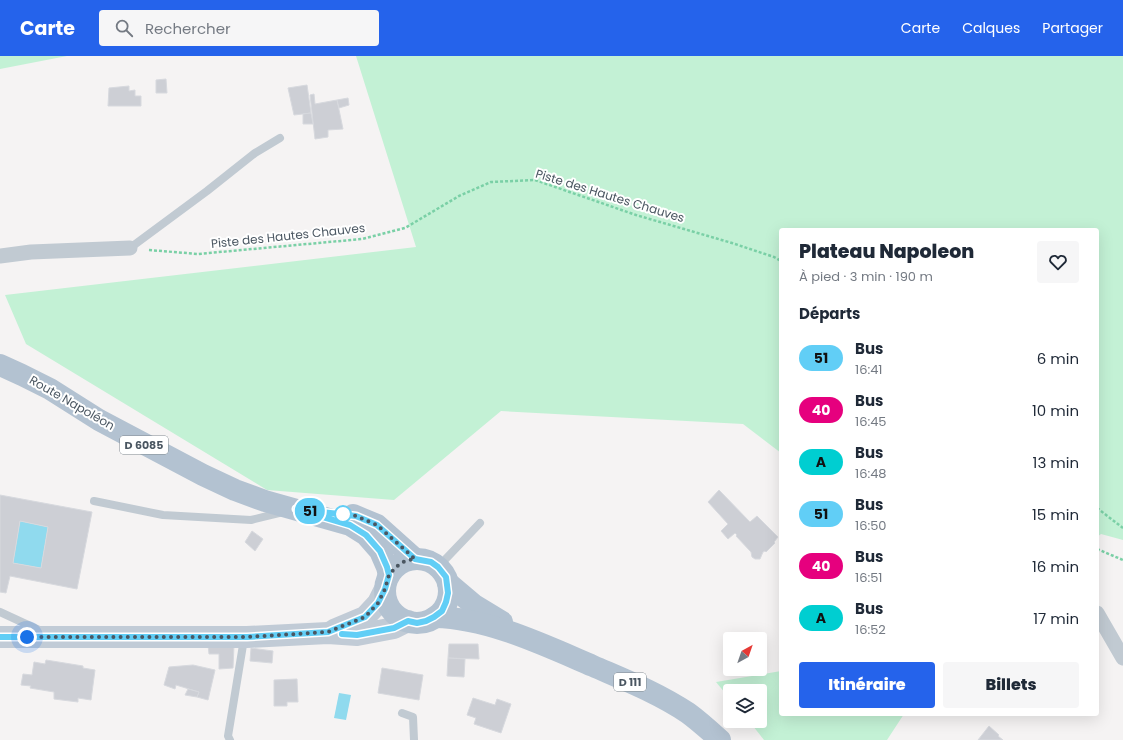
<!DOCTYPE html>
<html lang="fr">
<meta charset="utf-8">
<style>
body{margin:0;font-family:Poppins,sans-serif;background:#f6f6f7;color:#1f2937;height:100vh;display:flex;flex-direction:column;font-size:15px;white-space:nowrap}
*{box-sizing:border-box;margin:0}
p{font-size:13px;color:#747a83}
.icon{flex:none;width:22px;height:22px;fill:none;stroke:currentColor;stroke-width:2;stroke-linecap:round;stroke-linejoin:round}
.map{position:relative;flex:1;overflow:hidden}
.side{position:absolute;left:779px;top:172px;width:320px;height:488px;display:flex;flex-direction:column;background:#fff;border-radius:4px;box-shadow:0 4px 16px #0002}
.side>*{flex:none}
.badge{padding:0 8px;border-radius:13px;font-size:14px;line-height:26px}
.needle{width:26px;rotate:40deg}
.controls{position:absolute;left:723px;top:576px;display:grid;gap:8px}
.controls a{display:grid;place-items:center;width:44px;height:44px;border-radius:4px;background:#fff;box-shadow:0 4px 16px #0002;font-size:20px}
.you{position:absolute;width:20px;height:20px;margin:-10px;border:3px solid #fff;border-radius:50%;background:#1a73e8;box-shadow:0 0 0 6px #1a73e833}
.map>.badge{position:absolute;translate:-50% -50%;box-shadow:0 0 0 2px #fff}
h2{padding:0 20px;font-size:15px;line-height:36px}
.round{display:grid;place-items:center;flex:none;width:42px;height:42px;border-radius:4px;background:#f6f6f7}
.overview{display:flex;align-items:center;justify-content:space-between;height:68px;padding:0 20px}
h1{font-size:19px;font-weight:800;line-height:30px}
.primary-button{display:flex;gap:8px;margin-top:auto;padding:8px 20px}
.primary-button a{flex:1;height:46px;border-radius:4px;background:#2563eb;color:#fff;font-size:16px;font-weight:800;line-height:46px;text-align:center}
.primary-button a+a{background:#f6f6f7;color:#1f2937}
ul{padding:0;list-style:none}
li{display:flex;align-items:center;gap:12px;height:52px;padding:0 20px}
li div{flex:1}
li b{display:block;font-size:15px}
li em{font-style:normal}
li .badge{min-width:44px;font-weight:700;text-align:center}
header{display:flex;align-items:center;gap:24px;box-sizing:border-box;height:56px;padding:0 20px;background:#2563eb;color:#fff}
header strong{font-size:19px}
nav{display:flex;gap:22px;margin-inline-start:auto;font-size:14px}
.search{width:280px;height:36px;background:#f6f6f7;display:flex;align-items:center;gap:10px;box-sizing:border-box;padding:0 14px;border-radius:4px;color:#747a83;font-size:15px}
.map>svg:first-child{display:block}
.green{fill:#c3f1d5}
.water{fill:#90daee}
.building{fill:#cdcfd5;stroke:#d7d9de;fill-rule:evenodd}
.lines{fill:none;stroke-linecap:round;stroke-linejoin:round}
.path{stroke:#7ad0a6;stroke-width:2.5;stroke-dasharray:3 2;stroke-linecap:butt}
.service{stroke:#c1cad2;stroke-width:8}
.minor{stroke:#c1cad2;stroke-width:15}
.secondary{stroke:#c1cbd6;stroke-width:22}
.primary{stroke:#b3c2d1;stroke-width:22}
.line-casing{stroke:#fff;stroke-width:9}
.line{stroke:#61cef6;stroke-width:6}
.walk{stroke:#4a5661;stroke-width:4;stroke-dasharray:0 7.2}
.stop-dot{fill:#fff;stroke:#61cef6;stroke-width:2}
.labels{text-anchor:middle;stroke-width:4;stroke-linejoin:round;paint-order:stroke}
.shield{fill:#fff;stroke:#808990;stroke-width:1}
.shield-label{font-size:11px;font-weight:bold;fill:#4a5661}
.street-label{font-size:12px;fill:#4a5661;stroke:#fff}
</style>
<header>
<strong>Carte</strong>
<div class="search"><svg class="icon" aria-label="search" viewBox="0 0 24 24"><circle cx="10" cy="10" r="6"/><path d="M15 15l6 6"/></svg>Rechercher</div>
<nav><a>Carte</a><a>Calques</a><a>Partager</a></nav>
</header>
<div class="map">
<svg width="1123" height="684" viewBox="0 0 1123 684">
<rect width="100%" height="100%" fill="#f5f3f3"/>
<g class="green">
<polygon points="0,0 67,0 0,13"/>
<polygon points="356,0 1123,0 1123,484 1101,478 1097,481 1097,174 781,174 781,397 743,368 501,355 394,444 267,434 26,288 5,239 416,191"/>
<polygon points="781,615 781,658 904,658 887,684 764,684 749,665 760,665 760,635 730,635 730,643 716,626"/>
</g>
<g class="water">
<polygon points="20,465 48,471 41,512 13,507"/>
<polygon points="339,637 351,639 346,664 334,662"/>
</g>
<g class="building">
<polygon points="166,23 167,37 156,37 156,24"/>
<polygon points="307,29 311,57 294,59 288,32"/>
<polygon points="129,30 129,35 135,34 135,40 141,40 141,50 108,50 109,32"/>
<polygon points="314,38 315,48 337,44 343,73 328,74 328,81 315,83 310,39"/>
<polygon points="348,42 349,49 339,52 337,44"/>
<polygon points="311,57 313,68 303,68 303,58"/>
<polygon points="719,434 750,466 757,460 778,481 774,486 775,487 766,496 765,495 763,496 760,503 755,503 752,501 751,496 736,480 737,479 735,477 728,483 721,475 728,468 708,446"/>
<path d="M0,439L92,456L77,533L10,520L6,537L0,536ZM20,465L48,471L41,512L13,507Z"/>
<polygon points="252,475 263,483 255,495 245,486"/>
<polygon points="449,588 478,588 479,603 448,602"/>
<polygon points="208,589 234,589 233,612 219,613 219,598 209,598"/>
<polygon points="251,592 273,595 272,607 250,605"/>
<polygon points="448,602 465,603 464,621 447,620"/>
<polygon points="46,604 83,610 83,612 95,614 91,644 78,642 78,646 54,643 54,636 30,632 31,630 21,629 23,618 32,619 34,606 45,608"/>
<polygon points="193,609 215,614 208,644 197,641 199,636 176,629 175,633 164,629 169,611"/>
<polygon points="382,612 423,619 419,644 378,637"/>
<polygon points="297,623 298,646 287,646 287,650 274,650 274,624"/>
<polygon points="188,633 199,636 197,641 185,639"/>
<polygon points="473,642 495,649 497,643 511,648 501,677 474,668 476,662 467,659"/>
<polygon points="989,670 999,679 998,680 1003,684 978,684"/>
</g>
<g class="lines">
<g class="path">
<polyline points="149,194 198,198 362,183 405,172 459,140 491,126 535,124 636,159 732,187 774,201 781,205"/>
<polyline points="1097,452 1123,472"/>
<polyline points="1097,493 1123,504"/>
</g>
<g class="service">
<polyline points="130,192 207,135 255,97 280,82"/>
<polyline points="94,445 163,459 251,464 283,456"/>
<polyline points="438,511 480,467"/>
<polyline points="0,556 39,574"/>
<polyline points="402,657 413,661 414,684"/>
<polyline points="230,684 228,680 243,589 247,582"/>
</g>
<g class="minor">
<polyline points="0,200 31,196 130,192"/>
<polyline points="1097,557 1123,602"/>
</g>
<g class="secondary">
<polyline points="334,574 365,561 378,547 385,533"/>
<polyline points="0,581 247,581 328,577 357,579 394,572 408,565"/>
</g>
<g class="primary">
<polyline points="0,309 22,319 50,333 99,364 203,419 235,434 265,445 350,469 366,479 380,495 387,511 389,519"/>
<polyline points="353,459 377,469 415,503"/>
<circle cx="417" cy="535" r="32"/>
<polyline points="448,527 474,549 502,566"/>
<path d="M435,561C488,562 544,589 593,610C625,624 658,637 688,657C699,665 710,675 720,684"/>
</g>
</g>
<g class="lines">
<g class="line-casing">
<polyline id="line" points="0,581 247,581 328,576 365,561 378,547 385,533 389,519 387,511 380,495 366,479 350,469 296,453 356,460 377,469 415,503 431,506 438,511 446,521 448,537 446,546 442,555 434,561 426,565 417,567 408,565 394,572 357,579 342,578"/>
</g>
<use href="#line" class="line"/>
<polyline class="walk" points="27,581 247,581 328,576 365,561 378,547 385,533 389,519 396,511 405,505 415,503 377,469 356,460 343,458"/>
</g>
<circle class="stop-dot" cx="343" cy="458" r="8"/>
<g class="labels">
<g class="shield">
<rect x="120" y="380" width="48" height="18" rx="3"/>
<rect x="614" y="617" width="32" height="18" rx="3"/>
</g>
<g class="shield-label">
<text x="144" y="393">D 6085</text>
<text x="630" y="630">D 111</text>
</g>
<g class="street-label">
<text transform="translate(610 140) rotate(17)" y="4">Piste des Hautes Chauves</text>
<text transform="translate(288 180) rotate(-6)" y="4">Piste des Hautes Chauves</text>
<text transform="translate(72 347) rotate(30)" y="4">Route Napoléon</text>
</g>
</g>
</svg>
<div class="controls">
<a><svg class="needle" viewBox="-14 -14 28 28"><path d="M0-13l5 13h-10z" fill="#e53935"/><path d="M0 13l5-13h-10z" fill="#747a83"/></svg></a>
<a><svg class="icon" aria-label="layers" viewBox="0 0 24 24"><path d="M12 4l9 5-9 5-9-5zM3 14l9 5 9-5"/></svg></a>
</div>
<div class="you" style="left:27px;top:581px"></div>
<b class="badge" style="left:310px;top:455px;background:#61cef6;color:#111">51</b>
<section class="side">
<div class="overview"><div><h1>Plateau Napoleon</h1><p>À pied · 3 min · 190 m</p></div><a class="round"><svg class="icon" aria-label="heart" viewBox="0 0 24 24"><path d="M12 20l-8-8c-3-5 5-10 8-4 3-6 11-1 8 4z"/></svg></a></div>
<h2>Départs</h2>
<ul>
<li><span class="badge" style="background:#61cef6;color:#111">51</span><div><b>Bus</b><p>16:41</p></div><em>6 min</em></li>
<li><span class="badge" style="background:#e6007e;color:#fff">40</span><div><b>Bus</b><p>16:45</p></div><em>10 min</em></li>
<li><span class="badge" style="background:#00ced1;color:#111">A</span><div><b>Bus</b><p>16:48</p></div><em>13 min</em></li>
<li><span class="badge" style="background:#61cef6;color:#111">51</span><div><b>Bus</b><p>16:50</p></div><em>15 min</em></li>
<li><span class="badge" style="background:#e6007e;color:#fff">40</span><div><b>Bus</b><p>16:51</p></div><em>16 min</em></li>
<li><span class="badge" style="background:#00ced1;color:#111">A</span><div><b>Bus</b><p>16:52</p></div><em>17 min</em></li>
</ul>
<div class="primary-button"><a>Itinéraire</a><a>Billets</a></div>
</section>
</div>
